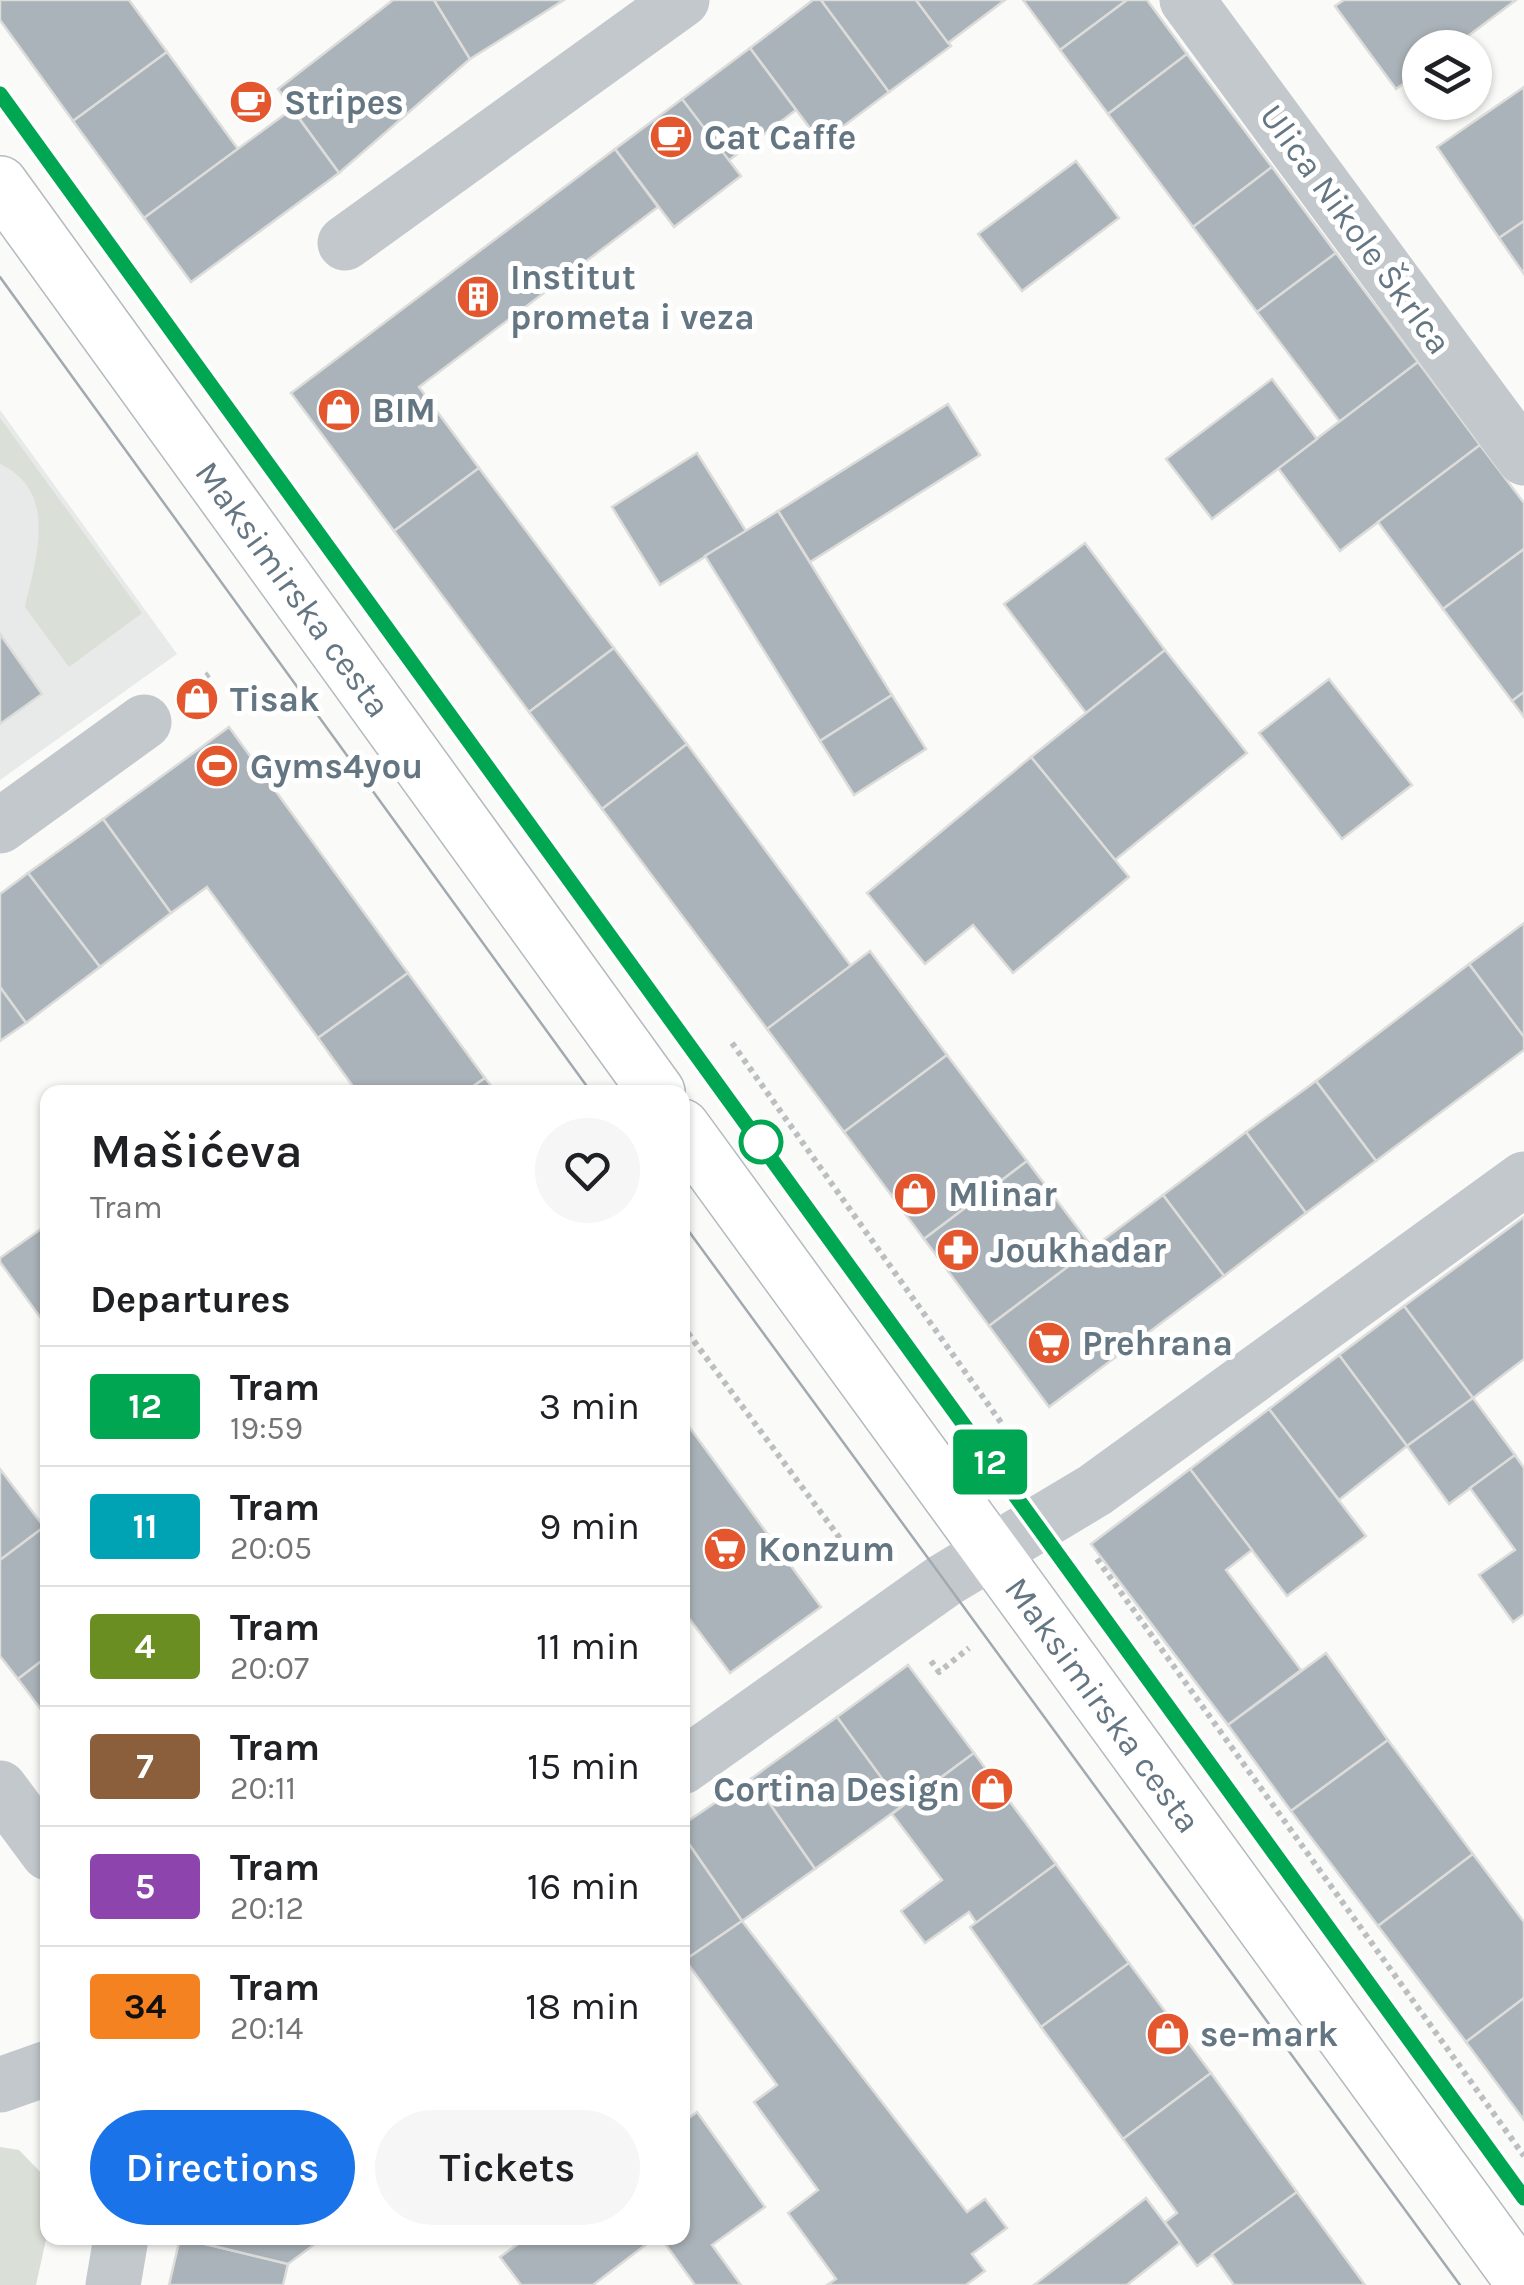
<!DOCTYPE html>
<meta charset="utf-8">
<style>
body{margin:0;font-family:Karla,sans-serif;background:#f6f6f6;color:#202124;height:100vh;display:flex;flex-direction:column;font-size:38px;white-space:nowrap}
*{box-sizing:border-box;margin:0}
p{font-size:32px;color:#757577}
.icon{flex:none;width:55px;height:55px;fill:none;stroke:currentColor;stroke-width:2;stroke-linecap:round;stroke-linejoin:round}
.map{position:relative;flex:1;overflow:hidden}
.drawer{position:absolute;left:40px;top:1085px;width:650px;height:1160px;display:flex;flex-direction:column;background:#fff;border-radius:20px;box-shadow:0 2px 8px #0004}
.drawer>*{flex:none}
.badge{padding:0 20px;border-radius:8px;font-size:35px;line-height:65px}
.fabs{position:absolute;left:1402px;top:30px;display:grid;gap:20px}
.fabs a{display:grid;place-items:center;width:90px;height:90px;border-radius:50%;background:#fff;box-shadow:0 2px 8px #0004;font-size:50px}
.map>.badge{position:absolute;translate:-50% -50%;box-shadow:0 0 0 5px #fff}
h2{padding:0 50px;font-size:38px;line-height:90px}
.round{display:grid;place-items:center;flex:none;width:105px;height:105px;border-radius:52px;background:#f6f6f6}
.overview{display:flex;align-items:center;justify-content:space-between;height:170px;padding:0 50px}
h1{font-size:48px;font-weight:600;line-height:75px}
.action{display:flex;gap:20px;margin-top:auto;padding:20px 50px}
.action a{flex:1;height:115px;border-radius:60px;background:#1a73e8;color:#fff;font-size:40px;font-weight:600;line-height:115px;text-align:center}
.action a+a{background:#f6f6f6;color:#202124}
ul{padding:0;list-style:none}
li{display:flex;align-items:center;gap:30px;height:120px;padding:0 50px;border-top:2px solid #e0e0e0}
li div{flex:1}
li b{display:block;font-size:38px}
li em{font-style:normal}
li .badge{min-width:110px;font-weight:700;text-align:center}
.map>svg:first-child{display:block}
.built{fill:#e8e9e9}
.green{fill:#dadfd7}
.building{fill:#aab3b9;stroke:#dcdcda;stroke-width:2.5}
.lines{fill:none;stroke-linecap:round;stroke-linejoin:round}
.secondary-casing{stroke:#b3babf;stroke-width:58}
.path{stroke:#bbbfc2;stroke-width:6;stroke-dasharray:5 5;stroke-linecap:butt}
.street{stroke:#c3c8cc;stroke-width:55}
.secondary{stroke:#fff;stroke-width:55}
.tram{stroke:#a2aab0;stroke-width:2.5}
.line-casing{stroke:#fff;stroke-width:22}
.line{stroke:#00a651;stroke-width:15}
.stop-dot{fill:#fff;stroke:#00a651;stroke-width:5}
.labels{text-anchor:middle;stroke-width:10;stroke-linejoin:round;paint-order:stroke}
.poi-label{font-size:35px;font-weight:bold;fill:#657683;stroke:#fff;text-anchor:start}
.street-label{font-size:35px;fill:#657683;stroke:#fff}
</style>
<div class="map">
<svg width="1524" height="2285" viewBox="0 0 1524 2285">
<rect width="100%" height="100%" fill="#fafaf8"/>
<polygon class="built" points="0,410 177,654 0,780"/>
<g class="green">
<path d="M0,418L142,613L69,667L25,607C36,558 59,491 0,464Z"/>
<polygon points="0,2147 19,2150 47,2179 47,2235 36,2285 0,2285"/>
</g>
<g class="building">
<polygon points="0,0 129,0 167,52 73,121 0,20"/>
<polygon points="393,0 434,0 470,59 339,173 278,89"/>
<polygon points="434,0 564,0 470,59"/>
<polygon points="813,0 821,0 889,92 821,143 750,48"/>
<polygon points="821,0 916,0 951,46 889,92"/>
<polygon points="916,0 1005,0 948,43"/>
<polygon points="1023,0 1127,0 1060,50"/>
<polygon points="1127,0 1147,0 1187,54 1108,114 1060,50"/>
<polygon points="1344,0 1516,0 1452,48 1420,48 1420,72 1396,89 1335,6"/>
<polygon points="750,48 796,110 728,161 682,99"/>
<polygon points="167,52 238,149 144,218 73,121"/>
<polygon points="1187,54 1272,167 1193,227 1108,114"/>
<polygon points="1524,87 1524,221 1499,238 1437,147"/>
<polygon points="682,99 741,176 674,227 615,149"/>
<polygon points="292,109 339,173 191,282 144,218"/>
<polygon points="615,149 658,207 419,387 479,468 394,531 291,393"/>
<polygon points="1076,161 1119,218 1022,291 978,234"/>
<polygon points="1272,167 1336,253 1257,312 1193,227"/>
<polygon points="1524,221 1524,274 1499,238"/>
<polygon points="1336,253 1418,362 1340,422 1257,312"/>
<polygon points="1418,362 1480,445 1340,551 1278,468"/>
<polygon points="1272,379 1317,439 1212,519 1166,459"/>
<polygon points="948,404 980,455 810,562 778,511"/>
<polygon points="1480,445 1524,503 1524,549 1443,609 1378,522"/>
<polygon points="697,453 746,531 660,585 612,507"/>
<polygon points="479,468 614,648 529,712 394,531"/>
<polygon points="778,511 892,695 820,741 705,556"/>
<polygon points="1085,543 1165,650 1086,713 1004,604"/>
<polygon points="1524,549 1524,692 1512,701 1443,609"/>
<polygon points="0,634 42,694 0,724"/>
<polygon points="614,648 687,744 602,809 529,712"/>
<polygon points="1165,650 1247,753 1115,860 1031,757"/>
<polygon points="1329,679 1412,785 1342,839 1259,733"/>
<polygon points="1524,692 1524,717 1512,701"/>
<polygon points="892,695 926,749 854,795 820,741"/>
<polygon points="229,727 408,973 318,1038 207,887 171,913 103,819"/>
<polygon points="687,744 851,966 767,1029 602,809"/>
<polygon points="1031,757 1129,877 1013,973 973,925 925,964 867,893"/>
<polygon points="103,819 171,913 100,967 28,873"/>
<polygon points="28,873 100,967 26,1023 0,987 0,894"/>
<polygon points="1524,923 1524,1037 1469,964"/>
<polygon points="870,951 947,1055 844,1132 767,1029"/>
<polygon points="1469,964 1524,1037 1524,1050 1376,1161 1316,1081"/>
<polygon points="408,973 485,1078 465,1092 357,1092 318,1038"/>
<polygon points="0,987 26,1023 0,1041"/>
<polygon points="947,1055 1027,1161 924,1239 844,1132"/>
<polygon points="485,1078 496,1092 465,1092"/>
<polygon points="1316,1081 1376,1161 1306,1213 1246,1132"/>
<polygon points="1246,1132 1306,1213 1224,1276 1163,1195"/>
<polygon points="1027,1161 1093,1248 989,1326 924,1239"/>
<polygon points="1163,1195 1224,1276 1049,1407 989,1326"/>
<polygon points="1524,1217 1524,1359 1473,1398 1404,1306"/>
<polygon points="48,1224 48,1328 0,1262 0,1258"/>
<polygon points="1404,1306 1473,1398 1407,1446 1339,1355"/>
<polygon points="1339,1355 1407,1446 1339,1500 1269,1409"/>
<polygon points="1473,1398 1515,1455 1449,1504 1407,1446"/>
<polygon points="1269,1409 1366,1536 1287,1596 1190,1469"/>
<polygon points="682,1417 821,1607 730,1673 682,1609"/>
<polygon points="1515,1455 1524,1468 1524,1614 1513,1622 1479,1575 1515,1550 1470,1488"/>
<polygon points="0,1469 44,1527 0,1560"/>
<polygon points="1190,1469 1252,1550 1226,1570 1301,1670 1228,1725 1091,1544"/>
<polygon points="44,1527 48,1656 18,1679 0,1656 0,1560"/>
<polygon points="1326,1653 1388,1740 1291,1811 1228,1725"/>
<polygon points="48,1656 48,1719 18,1679"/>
<polygon points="908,1665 974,1753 902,1806 837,1717"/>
<polygon points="837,1717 902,1806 815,1869 752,1778"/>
<polygon points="1388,1740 1473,1854 1378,1926 1291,1811"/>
<polygon points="974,1753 1056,1864 977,1924 969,1912 925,1943 901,1911 942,1880 892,1814"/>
<polygon points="752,1778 815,1869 742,1921 682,1834 682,1825"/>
<polygon points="682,1834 742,1921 682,1962"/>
<polygon points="1473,1854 1524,1922 1524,1998 1466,2042 1378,1926"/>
<polygon points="1056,1864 1129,1963 1041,2027 970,1927"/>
<polygon points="742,1921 967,2212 985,2199 1007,2228 972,2254 985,2271 966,2285 827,2285 836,2279 788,2213 818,2190 754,2102 777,2085 685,1960"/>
<polygon points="1129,1963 1211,2073 1123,2139 1041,2027"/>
<polygon points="1524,1998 1524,2120 1466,2042"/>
<polygon points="1211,2073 1297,2192 1197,2266 1165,2222 1177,2213 1123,2139"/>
<polygon points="697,2112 765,2207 712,2245 741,2285 695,2285 661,2238 682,2238 682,2123"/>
<polygon points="1297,2192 1365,2285 1234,2285 1212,2254"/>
<polygon points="1146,2198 1180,2243 1127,2285 1034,2285"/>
<polygon points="180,2238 288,2264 283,2285 169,2285"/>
<polygon points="181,2238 323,2238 288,2264"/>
<polygon points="526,2238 644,2238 648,2243 593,2285 521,2285 500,2257"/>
</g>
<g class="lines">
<g class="secondary-casing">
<g id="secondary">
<path id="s1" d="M0,184L657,1092"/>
<path id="s2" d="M682,1127L1524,2283"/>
</g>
</g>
<g class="path">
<polyline points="190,688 209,674"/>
<polyline points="732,1043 1029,1462"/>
<polyline points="682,1325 859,1564"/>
<polyline points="1003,1457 1017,1446"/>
<polyline points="1097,1559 1524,2156"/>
<polyline points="931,1661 939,1672 969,1648"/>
</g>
<g class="street">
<polyline points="1187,0 1524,458"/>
<polyline points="345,243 682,0"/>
<polyline points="0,826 144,722"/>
<polyline points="682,1767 945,1580 1095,1490 1524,1179"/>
<polyline points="0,1788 48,1853"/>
<polyline points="0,2085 48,2068"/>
<polyline points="113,2285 121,2238"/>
</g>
<use href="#secondary" class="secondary"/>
<g class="tram">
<polyline points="0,94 1524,2198"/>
<polyline points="0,277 591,1092"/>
<polyline points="682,1222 1460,2285"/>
</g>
</g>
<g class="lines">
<g class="line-casing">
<polyline id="line" points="0,94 1524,2198"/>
</g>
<use href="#line" class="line"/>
</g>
<defs>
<g id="cafe-disc" transform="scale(2.25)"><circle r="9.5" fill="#e4572e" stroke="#fff"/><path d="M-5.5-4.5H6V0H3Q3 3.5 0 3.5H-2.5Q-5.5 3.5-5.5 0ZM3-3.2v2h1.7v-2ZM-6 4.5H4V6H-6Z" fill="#fff"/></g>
<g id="building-disc" transform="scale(2.25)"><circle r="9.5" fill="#e4572e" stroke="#fff"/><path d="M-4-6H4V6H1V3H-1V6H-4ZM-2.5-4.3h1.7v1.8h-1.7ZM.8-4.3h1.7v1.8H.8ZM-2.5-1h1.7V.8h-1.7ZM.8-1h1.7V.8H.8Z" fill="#fff"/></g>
<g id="shop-disc" transform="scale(2.25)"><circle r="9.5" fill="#e4572e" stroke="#fff"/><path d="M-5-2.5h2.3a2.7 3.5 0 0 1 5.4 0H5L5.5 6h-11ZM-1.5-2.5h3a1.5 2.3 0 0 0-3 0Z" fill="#fff"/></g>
<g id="stadium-disc" transform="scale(2.25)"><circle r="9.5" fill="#e4572e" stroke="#fff"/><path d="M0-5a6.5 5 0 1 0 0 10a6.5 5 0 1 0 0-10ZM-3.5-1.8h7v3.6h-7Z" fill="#fff"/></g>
<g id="pharmacy-disc" transform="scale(2.25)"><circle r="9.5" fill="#e4572e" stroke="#fff"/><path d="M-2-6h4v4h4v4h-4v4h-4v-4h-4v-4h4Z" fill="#fff"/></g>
<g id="supermarket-disc" transform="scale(2.25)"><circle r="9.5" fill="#e4572e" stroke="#fff"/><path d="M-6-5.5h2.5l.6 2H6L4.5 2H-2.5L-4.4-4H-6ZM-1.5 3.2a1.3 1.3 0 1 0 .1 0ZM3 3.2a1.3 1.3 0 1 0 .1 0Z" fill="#fff"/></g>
</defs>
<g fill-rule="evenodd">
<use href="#cafe-disc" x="251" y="102"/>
<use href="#cafe-disc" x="671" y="137"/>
<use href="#building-disc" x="478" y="297"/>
<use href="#shop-disc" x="339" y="410"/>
<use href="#shop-disc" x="197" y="699"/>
<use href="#stadium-disc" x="217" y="766"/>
<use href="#shop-disc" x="915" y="1194"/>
<use href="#pharmacy-disc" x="958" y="1250"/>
<use href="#supermarket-disc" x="1049" y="1343"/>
<use href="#supermarket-disc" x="725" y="1549"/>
<use href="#shop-disc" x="992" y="1789"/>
<use href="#shop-disc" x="1168" y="2034"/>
</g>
<circle class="stop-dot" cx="761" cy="1142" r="20"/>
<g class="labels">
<g class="poi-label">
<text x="284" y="114">Stripes</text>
<text x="704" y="149">Cat Caffe</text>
<text x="510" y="289">Institut<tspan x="510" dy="40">prometa i veza</tspan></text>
<text x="372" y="422">BIM</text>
<text x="230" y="711">Tisak</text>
<text x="250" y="778">Gyms4you</text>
<text x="948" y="1206">Mlinar</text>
<text x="990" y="1262">Joukhadar</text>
<text x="1082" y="1355">Prehrana</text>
<text x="758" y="1561">Konzum</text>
<text x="960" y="1801" text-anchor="end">Cortina Design</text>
<text x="1200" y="2046">se-mark</text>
</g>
<g class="street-label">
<text transform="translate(1356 229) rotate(54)" y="12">Ulica Nikole Škrlca</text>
<text dy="12" stroke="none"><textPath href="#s1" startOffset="500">Maksimirska cesta</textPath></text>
<text dy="12" stroke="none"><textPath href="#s2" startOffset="715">Maksimirska cesta</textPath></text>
</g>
</g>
</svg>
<div class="fabs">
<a><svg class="icon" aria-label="layers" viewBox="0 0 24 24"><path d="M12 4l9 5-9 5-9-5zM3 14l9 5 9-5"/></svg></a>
</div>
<b class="badge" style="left:990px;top:1462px;background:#00a651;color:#fff">12</b>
<section class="drawer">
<div class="overview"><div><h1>Mašićeva</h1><p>Tram</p></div><a class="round"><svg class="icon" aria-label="heart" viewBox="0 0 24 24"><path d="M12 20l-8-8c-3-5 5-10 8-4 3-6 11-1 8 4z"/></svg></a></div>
<h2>Departures</h2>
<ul>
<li><span class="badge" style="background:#00a651;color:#fff">12</span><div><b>Tram</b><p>19:59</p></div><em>3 min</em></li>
<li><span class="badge" style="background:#00a3b4;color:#fff">11</span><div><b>Tram</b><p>20:05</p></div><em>9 min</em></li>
<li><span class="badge" style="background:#6b8e23;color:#fff">4</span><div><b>Tram</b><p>20:07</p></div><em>11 min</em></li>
<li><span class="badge" style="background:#8b5e3c;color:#fff">7</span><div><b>Tram</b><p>20:11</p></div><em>15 min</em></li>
<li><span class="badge" style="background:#8e44ad;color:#fff">5</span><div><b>Tram</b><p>20:12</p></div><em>16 min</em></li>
<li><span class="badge" style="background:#f58220;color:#111">34</span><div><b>Tram</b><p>20:14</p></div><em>18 min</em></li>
</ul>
<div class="action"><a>Directions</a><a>Tickets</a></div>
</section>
</div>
